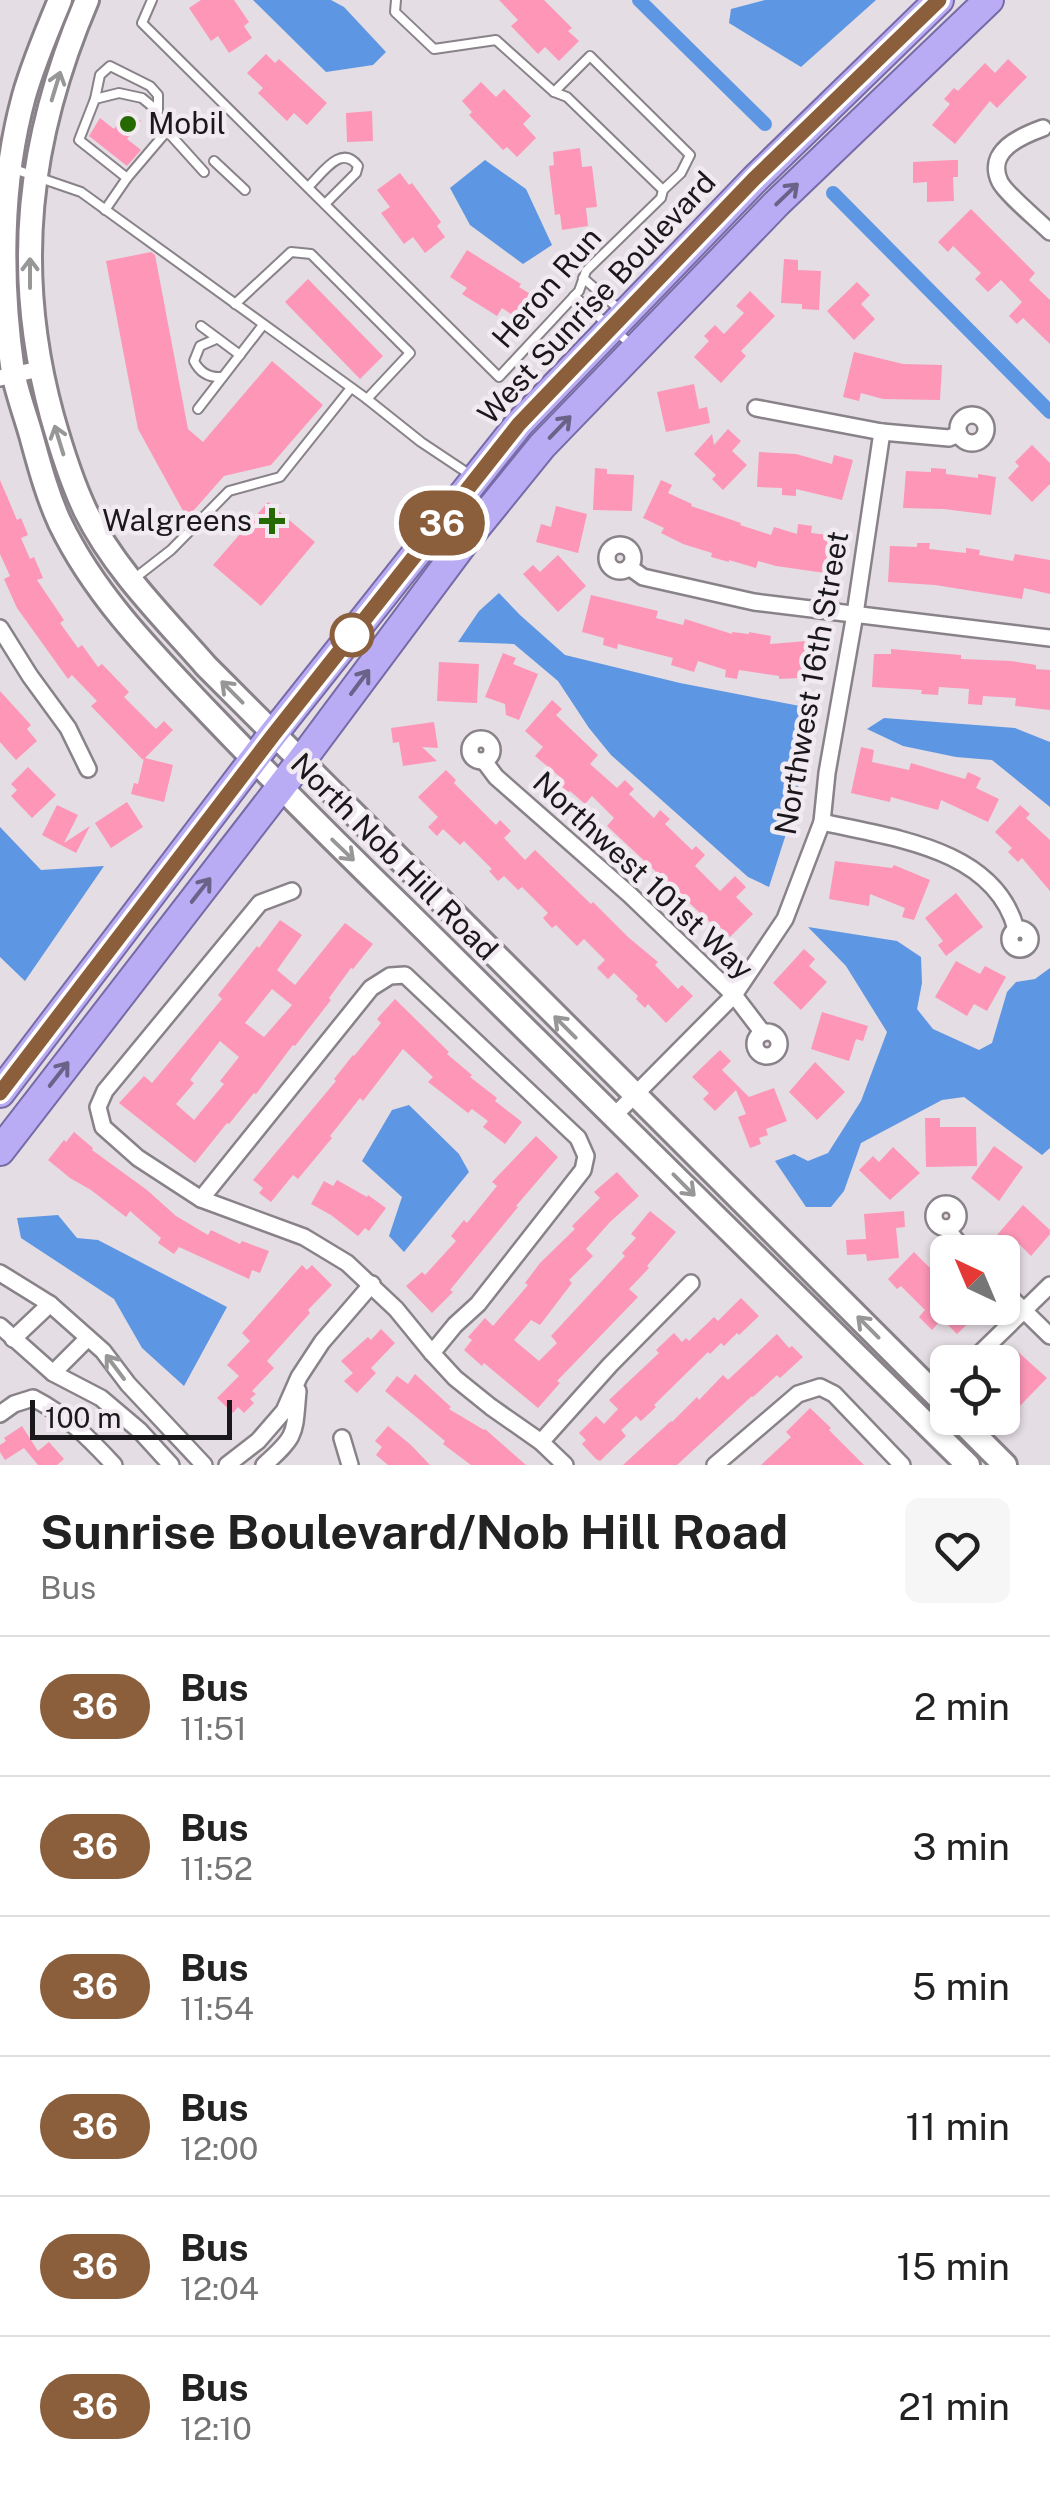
<!DOCTYPE html>
<style>
body{margin:0;font-family:"Public Sans",sans-serif;background:#f6f6f6;color:#222;height:100vh;display:flex;flex-direction:column;font-size:38px;white-space:nowrap}
*{box-sizing:border-box;margin:0}
p{font-size:32px;color:#767676}
.icon{flex:none;width:55px;height:55px;fill:none;stroke:currentColor;stroke-width:2;stroke-linecap:round;stroke-linejoin:round}
.map{position:relative;height:1465px;overflow:hidden}
.sheet{display:flex;flex-direction:column;background:#fff;flex:1}
.sheet>*{flex:none}
.badge{padding:0 20px;border-radius:32px;font-size:35px;line-height:65px}
.needle{width:65px;rotate:316deg}
.tools{position:absolute;left:930px;top:1235px;display:grid;gap:20px}
.tools a{display:grid;place-items:center;width:90px;height:90px;border-radius:15px;background:#fff;box-shadow:0 2px 8px #0004;font-size:50px}
.scale{position:absolute;left:30px;bottom:25px;width:202px;box-sizing:border-box;padding-left:10px;border:5px solid #1a181a;border-top:0;font-size:28px;line-height:35px;white-space:nowrap;color:#1a181a;-webkit-text-stroke:8px #f1eaf1;paint-order:stroke}
.map>.badge{position:absolute;translate:-50% -50%;box-shadow:0 0 0 5px #fff}
.round{display:grid;place-items:center;flex:none;width:105px;height:105px;border-radius:15px;background:#f6f6f6}
.headline{display:flex;align-items:center;justify-content:space-between;height:170px;padding:0 40px}
h1{font-size:48px;font-weight:700;line-height:75px}
ul{padding:0;list-style:none}
li{display:flex;align-items:center;gap:30px;height:140px;padding:0 40px;border-top:2px solid #e0e0e0}
li div{flex:1}
li b{display:block;font-size:38px}
li em{font-style:normal}
li .badge{min-width:110px;font-weight:700;text-align:center}
.map>svg:first-child{display:block}
.water{fill:#5d96e2}
.lines{fill:none;stroke-linecap:round;stroke-linejoin:round}
.canal{stroke:#5d96e2;stroke-width:14}
.building{fill:#fd96b7;fill-rule:evenodd}
.service-casing{stroke:#898389;stroke-width:12}
.minor-casing{stroke:#898389;stroke-width:20}
.secondary-casing{stroke:#898389;stroke-width:28}
.trunk-casing{stroke:#766ba6;stroke-width:32}
.service{stroke:#fff;stroke-width:8}
.minor{stroke:#fff;stroke-width:15}
.secondary{stroke:#fff;stroke-width:22}
.trunk{stroke:#baacf4;stroke-width:28}
.oneway{stroke:#989798}
.oneway2{stroke:#6a6287}
.line-casing{stroke:#fff;stroke-width:22}
.line{stroke:#8b5e3c;stroke-width:15}
.poi-dot{fill:#256900;stroke:#f1eaf1;stroke-width:4}
.stop-dot{fill:#fff;stroke:#8b5e3c;stroke-width:5}
.labels{text-anchor:middle;stroke-width:9;stroke-linejoin:round;paint-order:stroke}
.poi-label{font-size:30px;fill:#1a181a;stroke:#f1eaf1;text-anchor:start}
.street-label{font-size:30px;fill:#1a181a;stroke:#f1eaf1}
</style>
<div class="map">
<svg width="1050" height="1465" viewBox="0 0 1050 1465">
<rect width="100%" height="100%" fill="#e4dde4"/>
<g class="water">
<polygon points="253,0 331,0 344,7 386,52 373,65 326,72"/>
<polygon points="765,0 876,0 801,67 729,23 731,9"/>
<polygon points="485,160 526,189 552,245 523,264 470,225 450,188"/>
<polygon points="499,593 520,615 565,655 680,683 805,707 811,716 794,809 769,887 748,877 611,755 589,728 558,681 514,644 458,642 479,611"/>
<polygon points="884,718 1015,728 1050,742 1050,807 992,760 956,757 903,746 867,729"/>
<polygon points="0,827 41,870 104,866 25,981 0,957"/>
<polygon points="808,927 897,941 921,957 922,983 917,1009 933,1029 979,1050 992,1043 1007,992 1016,982 1035,979 1050,968 1050,1148 1042,1155 964,1097 942,1100 861,1143 844,1191 831,1207 806,1207 775,1161 794,1154 808,1161 828,1153 861,1101 887,1032 846,966"/>
<polygon points="409,1105 459,1154 469,1172 404,1252 389,1236 402,1197 362,1161 392,1110"/>
<polygon points="58,1215 77,1238 98,1240 227,1307 184,1386 142,1348 114,1299 21,1238 17,1218"/>
</g>
<g class="lines">
<g class="canal">
<polyline points="639,0 765,124"/>
<polyline points="833,193 1050,412"/>
</g>
</g>
<g class="building">
<polygon points="201,0 234,0 249,22 244,26 252,38 229,53 218,36 211,41 189,8"/>
<polygon points="499,0 544,0 572,28 568,31 579,41 559,61 545,47 538,54 511,26 518,20"/>
<polygon points="266,54 275,63 279,59 327,103 307,125 294,113 287,121 258,93 263,88 247,73"/>
<polygon points="1008,59 1027,77 997,108 990,101 955,144 932,125 950,104 944,99 954,88 958,91 985,63 995,73"/>
<polygon points="481,82 496,97 504,89 531,116 523,124 536,138 517,157 507,147 503,150 469,115 472,112 462,101"/>
<polygon points="128,111 141,121 127,139 141,150 127,166 89,136 100,118 114,129"/>
<polygon points="372,111 373,141 347,142 346,113"/>
<polygon points="580,148 582,167 592,166 597,207 586,208 588,226 562,230 560,214 555,215 549,166 554,165 553,152"/>
<polygon points="953,160 958,160 958,177 953,177 954,201 927,202 927,182 913,183 913,162"/>
<polygon points="400,173 409,185 412,183 441,222 437,226 445,237 425,253 413,237 404,244 381,213 390,207 377,190"/>
<polygon points="971,209 1035,273 1029,280 1050,300 1050,344 1023,318 1017,324 1009,316 1022,302 1001,280 988,292 975,279 981,273 953,246 948,252 938,242"/>
<polygon points="467,250 521,284 519,287 532,295 517,318 502,308 497,316 462,294 467,288 450,277"/>
<polygon points="151,252 155,255 188,429 203,442 272,361 323,405 271,465 224,476 187,518 138,429 106,261"/>
<polygon points="784,259 798,260 798,270 821,271 819,310 802,309 802,304 781,303"/>
<polygon points="308,279 383,356 360,379 285,302"/>
<polygon points="857,282 870,295 861,304 875,319 854,340 827,311"/>
<polygon points="750,291 775,316 741,351 746,356 721,383 694,357 709,341 704,336 715,325 724,334 744,313 736,306"/>
<polygon points="854,352 903,364 942,365 940,400 883,399 861,393 859,401 843,397"/>
<polygon points="694,384 699,409 707,407 710,423 666,432 657,392"/>
<polygon points="728,429 741,441 732,451 747,465 723,490 712,479 716,475 694,454 712,434 714,445"/>
<polygon points="1032,445 1050,463 1050,484 1032,502 1008,478 1019,466 1015,462"/>
<polygon points="759,452 796,454 832,464 834,455 853,460 842,500 796,489 796,496 782,495 782,488 757,487"/>
<polygon points="595,468 607,469 607,474 634,475 632,511 593,510"/>
<polygon points="931,468 946,469 946,474 978,478 978,474 996,477 991,515 944,509 903,508 906,471 931,472"/>
<polygon points="0,480 17,520 21,518 28,535 21,538 30,559 34,557 43,578 37,580 64,620 60,623 78,648 82,645 98,667 102,664 129,692 124,697 156,729 164,721 173,730 145,758 173,765 164,802 131,794 134,783 138,784 144,758 143,760 91,706 97,701 72,675 68,679 17,608 4,579 10,576 0,554"/>
<polygon points="661,480 672,485 668,493 692,504 691,506 741,523 740,525 771,535 774,527 797,534 798,524 812,526 811,533 837,536 832,574 776,566 758,561 756,568 729,560 729,562 711,557 712,553 683,544 661,533 664,528 643,518"/>
<polygon points="268,502 315,542 261,606 213,565"/>
<polygon points="556,506 587,514 578,553 536,542 541,524 551,527"/>
<polygon points="917,543 930,543 929,549 966,553 966,548 980,550 979,555 1013,561 1015,554 1050,560 1050,594 1024,588 1022,599 935,585 888,582 890,546 917,547"/>
<polygon points="558,555 586,586 558,612 523,574 533,565 540,572"/>
<polygon points="591,595 658,611 656,618 683,625 685,619 732,634 732,632 749,634 749,632 771,636 770,644 819,640 820,677 779,679 779,676 739,670 737,679 725,677 726,670 698,661 694,672 671,665 673,658 618,644 617,649 603,645 604,638 582,632"/>
<polygon points="891,649 961,655 961,659 1011,661 1036,665 1036,669 1050,670 1050,710 1015,706 1016,698 983,696 982,705 968,704 969,689 939,687 938,695 921,694 922,690 872,687 874,654 891,654"/>
<polygon points="503,653 516,658 513,664 538,674 519,720 506,715 505,704 485,697"/>
<polygon points="439,662 479,664 477,703 437,701"/>
<polygon points="0,691 31,725 27,729 37,741 16,760 0,742"/>
<polygon points="552,700 562,709 556,715 598,755 590,764 617,788 625,780 634,789 629,794 654,818 660,810 670,819 665,824 692,850 696,846 705,855 695,866 720,891 735,876 746,887 736,897 753,914 730,937 715,922 712,924 607,826 614,818 592,796 585,804 570,791 568,792 554,780 559,776 535,756 543,747 525,731"/>
<polygon points="434,722 438,748 422,747 437,761 403,766 399,742 393,743 391,728"/>
<polygon points="861,747 874,750 872,762 909,770 911,763 965,779 968,772 981,778 976,788 999,799 988,822 941,800 938,810 891,797 890,802 851,793"/>
<polygon points="28,767 56,795 32,818 11,796 17,790 11,784"/>
<polygon points="446,770 456,780 454,783 496,825 500,820 511,831 504,838 525,860 535,850 591,904 593,902 628,937 658,962 655,965 678,989 682,985 693,996 666,1023 648,1004 645,1008 636,999 638,996 614,973 608,979 597,968 605,960 584,939 577,946 556,925 552,928 543,918 548,913 522,887 518,890 504,876 498,881 489,871 492,869 464,841 460,845 443,829 437,836 428,827 438,817 418,797"/>
<polygon points="127,802 143,827 111,848 95,823"/>
<polygon points="57,805 78,815 64,843 90,826 76,853 42,835"/>
<polygon points="1020,805 1030,814 1026,818 1050,840 1050,891 1022,858 1018,862 1008,852 1012,848 995,832"/>
<polygon points="835,861 892,868 894,865 930,880 914,920 902,917 905,908 870,894 869,906 829,899"/>
<polygon points="956,893 983,927 946,956 938,945 943,941 925,918"/>
<path d="M280,920L302,935L277,970L295,985L345,923L373,944L353,969L351,968L329,998L331,1000L295,1046L293,1045L256,1094L254,1093L229,1124L227,1123L195,1163L119,1103L144,1076L152,1083L222,999L218,995L257,946L259,948ZM272,989L292,1005L264,1037L245,1023ZM220,1041L239,1057L220,1081L224,1084L194,1120L176,1104L194,1083L190,1080Z"/>
<polygon points="804,949 815,959 809,966 827,982 801,1010 773,983"/>
<polygon points="956,961 980,974 985,966 1006,977 987,1011 974,1004 967,1016 935,997"/>
<polygon points="395,999 449,1052 447,1054 472,1075 470,1077 497,1098 495,1101 522,1122 505,1144 483,1127 488,1121 472,1109 468,1113 428,1082 433,1077 403,1049 363,1101 360,1098 330,1136 332,1138 298,1179 293,1175 271,1202 259,1193 263,1188 253,1180 336,1081 334,1079 353,1055 354,1056 381,1023 377,1019"/>
<polygon points="822,1012 868,1026 863,1041 856,1039 849,1061 811,1049"/>
<polygon points="720,1050 731,1061 722,1070 749,1097 774,1088 787,1121 766,1129 768,1135 759,1138 761,1144 750,1148 738,1117 746,1114 736,1090 715,1111 703,1099 709,1093 692,1077"/>
<polygon points="815,1062 845,1092 817,1120 789,1092"/>
<polygon points="925,1118 940,1118 940,1127 976,1127 977,1166 926,1167"/>
<polygon points="74,1132 93,1148 92,1150 147,1190 176,1216 208,1235 211,1230 240,1244 242,1241 269,1251 260,1273 252,1270 249,1279 179,1247 174,1254 158,1243 161,1238 130,1211 126,1217 91,1190 70,1178 48,1160 64,1140 66,1142"/>
<polygon points="536,1136 558,1157 516,1206 518,1207 450,1290 453,1292 432,1313 406,1286 422,1272 425,1275 456,1241 451,1236 464,1220 467,1223 497,1186 492,1182"/>
<polygon points="994,1146 1023,1167 999,1201 971,1178"/>
<polygon points="893,1147 920,1173 890,1200 859,1170 873,1156 879,1162"/>
<polygon points="617,1172 639,1196 610,1222 586,1249 593,1256 569,1280 572,1283 540,1325 531,1320 514,1340 539,1361 557,1343 551,1336 625,1256 622,1253 636,1238 631,1234 650,1211 676,1232 647,1266 649,1268 629,1289 638,1297 557,1381 560,1383 538,1408 484,1363 482,1366 464,1350 472,1340 468,1337 485,1318 493,1326 528,1285 525,1283 540,1263 575,1229 572,1226 600,1198 594,1192"/>
<polygon points="337,1180 367,1197 368,1195 386,1208 369,1231 365,1228 358,1236 331,1215 311,1204 324,1181 333,1186"/>
<polygon points="1023,1205 1050,1230 1050,1234 1031,1256 1019,1244 1014,1250 997,1235"/>
<polygon points="904,1211 905,1227 896,1228 899,1258 867,1261 866,1254 847,1255 846,1240 866,1239 864,1214"/>
<polygon points="914,1252 931,1269 934,1266 948,1279 948,1308 984,1308 957,1334 942,1319 932,1330 919,1317 925,1310 901,1286 897,1289 888,1279"/>
<polygon points="302,1265 307,1270 312,1265 332,1285 308,1310 310,1313 267,1361 274,1368 252,1391 256,1394 250,1399 254,1403 244,1413 238,1407 233,1413 217,1398 239,1376 227,1365 250,1341 242,1333"/>
<polygon points="741,1298 759,1316 739,1335 737,1333 724,1346 721,1343 710,1354 708,1352 654,1405 656,1407 641,1421 636,1416 621,1430 626,1436 600,1461 596,1459 582,1444 586,1440 579,1433 596,1416 604,1424 618,1409 609,1400 659,1353 656,1350 674,1333 682,1342 686,1338 689,1341 714,1317 718,1321"/>
<polygon points="381,1329 395,1343 371,1368 376,1373 357,1393 344,1381 353,1373 341,1361 368,1337 371,1340"/>
<polygon points="777,1334 789,1348 792,1346 803,1357 780,1378 777,1375 753,1397 752,1396 677,1465 623,1465 671,1421 672,1422 697,1397 699,1400 723,1375 728,1380"/>
<polygon points="1016,1350 1047,1378 1016,1410 1002,1397 1002,1390 1010,1383 1002,1376 1002,1364"/>
<polygon points="415,1374 451,1407 449,1409 484,1430 485,1429 526,1465 471,1465 443,1444 445,1441 385,1391 397,1376 408,1384"/>
<polygon points="810,1408 831,1428 829,1430 864,1465 761,1465 791,1437 786,1432"/>
<polygon points="22,1426 38,1451 49,1442 64,1459 57,1465 38,1465 24,1448 5,1460 0,1452 0,1445 6,1441 4,1438"/>
<polygon points="388,1426 411,1445 430,1465 388,1465 376,1455 382,1447 375,1441"/>
</g>
<g class="lines">
<g class="service-casing">
<g id="service">
<polyline points="152,0 142,23 499,377 579,291 586,271 661,198 663,190 681,173 690,155 590,56 554,92"/>
<polyline points="396,0 395,12 434,49 496,40 554,92 567,97 663,190"/>
<polyline points="95,99 100,75 110,66 150,86 158,95 158,111"/>
<polyline points="214,161 245,190"/>
<polyline points="14,169 81,192 367,399 421,442 469,474"/>
<polyline points="127,178 167,131"/>
<path d="M308,187C322,174 341,143 358,166L356,173L325,204"/>
<polyline points="105,210 127,178 79,140 95,99 119,93 142,98 153,107 167,131 204,172"/>
<polyline points="583,278 619,309"/>
<polyline points="574,296 632,345"/>
<polyline points="235,304 291,252 311,254 410,353 367,399"/>
<polyline points="201,326 240,355"/>
<path d="M216,339L200,346L194,361C200,373 209,378 222,377"/>
<polyline points="198,409 263,325"/>
<polyline points="135,578 171,550 229,491 280,477 351,388"/>
</g>
</g>
<g class="minor-casing">
<g id="minor">
<path d="M1043,128C1021,136 985,151 1000,182C1006,194 1039,221 1050,232"/>
<polyline points="0,378 39,369"/>
<polyline points="756,408 882,432 949,438 959,434"/>
<circle cx="972" cy="429" r="14"/>
<circle cx="620" cy="558" r="13"/>
<polyline points="629,567 643,577 754,602 1050,638"/>
<polyline points="0,628 30,676 68,728 88,769"/>
<circle cx="481" cy="750" r="11"/>
<polyline points="484,761 496,777 630,895 734,995 763,1033"/>
<path d="M822,822C892,838 994,848 1016,929"/>
<polyline points="292,891 260,903 105,1091 98,1107 103,1127 138,1158 201,1199 304,1237 347,1263 396,1309 432,1353 455,1378 491,1407 541,1442 565,1465"/>
<circle cx="1020" cy="939" r="10"/>
<circle cx="767" cy="1044" r="12"/>
<polyline points="615,1115 734,995 785,919 822,822 827,773 855,614 882,432"/>
<polyline points="201,1199 371,988 390,976 405,975 578,1138 586,1156 583,1170 478,1304 455,1325 432,1353"/>
<circle cx="946" cy="1216" r="12"/>
<polyline points="946,1228 966,1252"/>
<polyline points="0,1273 50,1304 103,1351 128,1384 204,1465"/>
<polyline points="1002,1289 1050,1336"/>
<polyline points="0,1326 53,1373 101,1398 140,1431 171,1465"/>
<polyline points="13,1339 50,1304"/>
<polyline points="971,1362 1050,1285"/>
<polyline points="53,1373 88,1338"/>
<path d="M0,1414L14,1404L33,1398C66,1415 89,1438 114,1465"/>
<polyline points="342,1438 350,1465"/>
<polyline points="541,1442 610,1365 691,1283"/>
<polyline points="227,1465 258,1441 284,1411 299,1377 322,1342 372,1284"/>
<path d="M264,1465C298,1435 294,1434 298,1391"/>
<polyline points="715,1465 798,1394 820,1387 834,1394 902,1465"/>
</g>
</g>
<g class="secondary-casing">
<g id="secondary">
<path d="M60,0C47,31 33,64 24,96C0,183 0,283 13,372C17,393 25,414 31,435C39,464 47,495 60,523C95,596 153,654 208,712C273,780 338,845 405,910C593,1095 779,1281 968,1465"/>
<path d="M87,0C28,138 12,270 52,416C61,448 71,480 85,510C114,569 163,617 206,666L948,1407"/>
<polyline points="958,1418 1005,1465"/>
</g>
</g>
<g class="trunk-casing">
<g id="trunk">
<polyline points="0,1093 273,734 519,424 755,179 939,0"/>
<polyline points="0,1151 301,761 465,541 542,446 777,203 989,0"/>
</g>
</g>
<use href="#service" class="service"/>
<use href="#minor" class="minor"/>
<use href="#secondary" class="secondary"/>
<use href="#trunk" class="trunk"/>
</g>
<defs><path id="oneway-shaft" d="M-6 0H5M1.5-3L5.5 0L1.5 3" fill="none" stroke-width="1.6" stroke-linecap="round" stroke-linejoin="round" transform="scale(2.5)"/></defs>
<g class="oneway">
<use href="#oneway-shaft" transform="translate(56 86) rotate(-73)"/>
<use href="#oneway-shaft" transform="translate(30 273) rotate(-90)"/>
<use href="#oneway-shaft" transform="translate(59 440) rotate(-107)"/>
<use href="#oneway-shaft" transform="translate(232 692) rotate(-135)"/>
<use href="#oneway-shaft" transform="translate(343 850) rotate(44)"/>
<use href="#oneway-shaft" transform="translate(565 1027) rotate(-135)"/>
<use href="#oneway-shaft" transform="translate(684 1185) rotate(45)"/>
<use href="#oneway-shaft" transform="translate(868 1327) rotate(-135)"/>
<use href="#oneway-shaft" transform="translate(115 1367) rotate(-127)"/>
</g>
<g class="oneway2">
<use href="#oneway-shaft" transform="translate(787 194) rotate(-44)"/>
<use href="#oneway-shaft" transform="translate(560 427) rotate(-46)"/>
<use href="#oneway-shaft" transform="translate(360 682) rotate(-53)"/>
<use href="#oneway-shaft" transform="translate(201 890) rotate(-52)"/>
<use href="#oneway-shaft" transform="translate(59 1074) rotate(-52)"/>
</g>
<g class="lines">
<g class="line-casing">
<polyline id="line" points="0,1093 274,734 519,424 754,179 939,0"/>
</g>
<use href="#line" class="line"/>
</g>
<g class="poi-dot">
<circle cx="128" cy="124" r="10"/>
<path d="M267 506h10v10h10v10h-10v10h-10v-10h-10v-10h10z"/>
</g>
<circle class="stop-dot" cx="352" cy="635" r="20"/>
<g class="labels">
<g class="poi-label">
<text x="148" y="134">Mobil</text>
<text x="252" y="531" text-anchor="end">Walgreens</text>
</g>
<g class="street-label">
<text transform="translate(547 288) rotate(-49)" y="10">Heron Run</text>
<text transform="translate(597 298) rotate(-47)" y="10">West Sunrise Boulevard</text>
<text transform="translate(812 683) rotate(-80)" y="10">Northwest 16th Street</text>
<text transform="translate(394 857) rotate(45)" y="10">North Nob Hill Road</text>
<text transform="translate(643 876) rotate(43)" y="10">Northwest 101st Way</text>
</g>
</g>
</svg>
<div class="tools">
<a><svg class="needle" viewBox="-14 -14 28 28"><path d="M0-13l5 13h-10z" fill="#e53935"/><path d="M0 13l5-13h-10z" fill="#767676"/></svg></a>
<a><svg class="icon" aria-label="locate" viewBox="0 0 24 24"><circle cx="12" cy="12" r="6"/><path d="M12 2v4M12 18v4M2 12h4M18 12h4"/></svg></a>
</div>
<div class="scale">100 m</div>
<b class="badge" style="left:442px;top:523px;background:#8b5e3c;color:#fff">36</b>
</div>
<section class="sheet">
<div class="headline"><div><h1>Sunrise Boulevard/Nob Hill Road</h1><p>Bus</p></div><a class="round"><svg class="icon" aria-label="heart" viewBox="0 0 24 24"><path d="M12 20l-8-8c-3-5 5-10 8-4 3-6 11-1 8 4z"/></svg></a></div>
<ul>
<li><span class="badge" style="background:#8b5e3c;color:#fff">36</span><div><b>Bus</b><p>11:51</p></div><em>2 min</em></li>
<li><span class="badge" style="background:#8b5e3c;color:#fff">36</span><div><b>Bus</b><p>11:52</p></div><em>3 min</em></li>
<li><span class="badge" style="background:#8b5e3c;color:#fff">36</span><div><b>Bus</b><p>11:54</p></div><em>5 min</em></li>
<li><span class="badge" style="background:#8b5e3c;color:#fff">36</span><div><b>Bus</b><p>12:00</p></div><em>11 min</em></li>
<li><span class="badge" style="background:#8b5e3c;color:#fff">36</span><div><b>Bus</b><p>12:04</p></div><em>15 min</em></li>
<li><span class="badge" style="background:#8b5e3c;color:#fff">36</span><div><b>Bus</b><p>12:10</p></div><em>21 min</em></li>
</ul>
</section>
